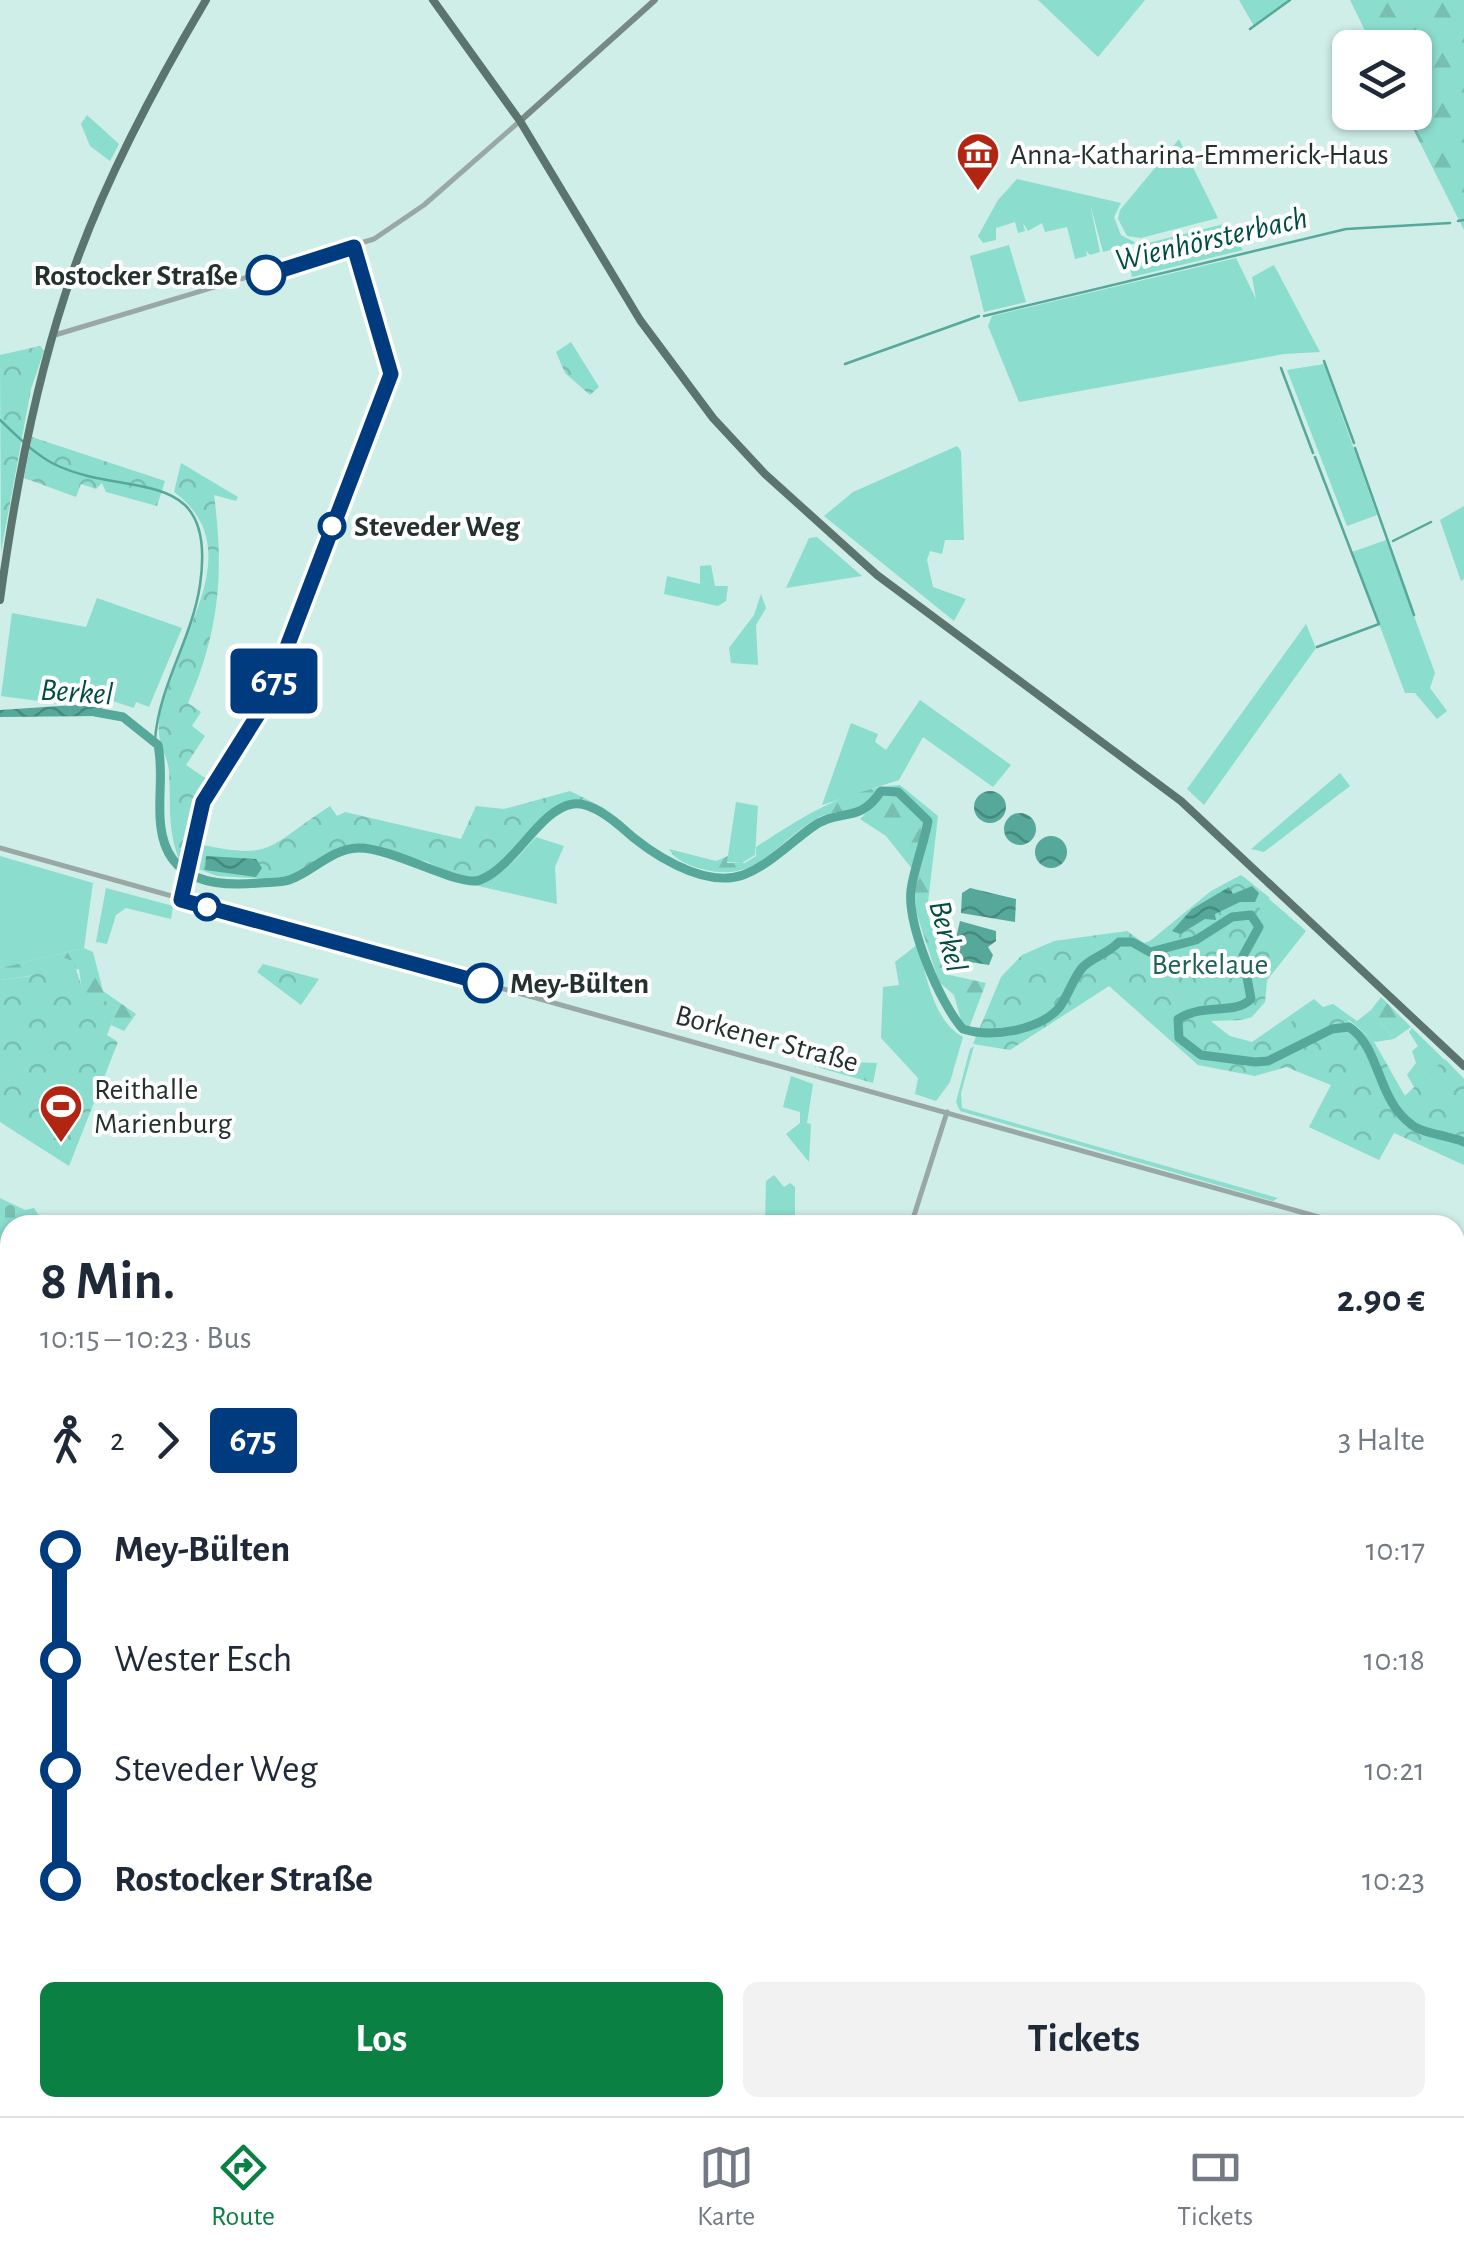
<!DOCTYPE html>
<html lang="de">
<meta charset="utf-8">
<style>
body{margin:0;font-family:"Alegreya Sans",sans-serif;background:#f2f2f3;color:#1f2937;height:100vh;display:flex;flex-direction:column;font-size:38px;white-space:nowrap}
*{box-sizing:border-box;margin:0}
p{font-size:32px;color:#747a83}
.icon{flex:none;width:55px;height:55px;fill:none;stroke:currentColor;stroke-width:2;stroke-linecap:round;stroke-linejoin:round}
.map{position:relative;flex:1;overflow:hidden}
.panel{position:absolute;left:0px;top:1215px;width:1465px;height:902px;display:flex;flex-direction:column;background:#fff;border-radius:30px 30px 0 0;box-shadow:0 2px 8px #0004}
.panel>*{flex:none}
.badge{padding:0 20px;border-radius:8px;font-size:35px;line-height:65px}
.tools{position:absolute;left:1332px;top:30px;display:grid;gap:20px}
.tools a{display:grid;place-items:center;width:100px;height:100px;border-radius:15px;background:#fff;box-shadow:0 2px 8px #0004;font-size:50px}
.map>.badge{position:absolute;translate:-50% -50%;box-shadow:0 0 0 5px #fff}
.legs{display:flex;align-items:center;gap:15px;height:110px;padding:0 40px;font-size:32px}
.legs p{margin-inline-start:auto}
.summary{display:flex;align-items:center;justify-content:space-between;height:170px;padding:0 40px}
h1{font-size:55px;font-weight:700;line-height:75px}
.button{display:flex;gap:20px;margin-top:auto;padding:20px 40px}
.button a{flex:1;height:115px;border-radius:15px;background:#0b8043;color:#fff;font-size:40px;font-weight:700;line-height:115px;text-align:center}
.button a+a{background:#f2f2f3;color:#1f2937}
ul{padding:0 40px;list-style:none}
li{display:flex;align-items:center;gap:35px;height:110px;font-size:38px}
li i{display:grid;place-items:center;width:15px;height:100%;margin:0 12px;background:currentColor}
li i::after{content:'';width:25px;height:25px;margin:-12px;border:8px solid;border-radius:50%;background:#fff}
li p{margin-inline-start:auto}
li:first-child i{background:linear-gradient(#0000 50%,currentColor 0)}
li:last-child i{background:linear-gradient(currentColor 50%,#0000 0)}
.dock{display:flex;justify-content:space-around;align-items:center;height:140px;border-top:2px solid #e0e1e3;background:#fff;font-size:28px;color:#747a83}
.dock a{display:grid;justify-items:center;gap:5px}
.dock .selected{color:#0b8043}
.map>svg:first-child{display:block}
.grass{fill:#8bddce}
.forest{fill:url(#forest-firs)}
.cemetery{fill:url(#cemetery-stones)}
.park{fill:url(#park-crowns)}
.water{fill:url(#water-waves)}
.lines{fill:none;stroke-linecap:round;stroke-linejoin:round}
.stream{stroke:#55a89a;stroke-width:2.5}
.river{stroke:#55a89a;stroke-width:9}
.tertiary{stroke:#9aa8a5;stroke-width:5}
.secondary{stroke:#768985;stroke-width:6}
.primary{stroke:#5b746e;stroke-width:8}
.line-1-casing{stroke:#fff;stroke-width:22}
.line-1{stroke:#003b80;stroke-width:15}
.stop-1-dot{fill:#fff;stroke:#003b80;stroke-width:5}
.labels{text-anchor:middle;stroke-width:8;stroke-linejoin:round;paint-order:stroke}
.poi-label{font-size:30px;fill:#24312e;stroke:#fff;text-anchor:start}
.stop-label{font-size:30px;font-weight:bold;fill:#24312e;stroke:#fff;text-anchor:start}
.park-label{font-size:30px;fill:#1f6358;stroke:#fff}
.street-label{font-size:30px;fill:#24312e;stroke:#fff}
.water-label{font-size:32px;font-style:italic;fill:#004d44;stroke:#fff}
</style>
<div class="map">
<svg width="1464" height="2116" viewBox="0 0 1464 2116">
<defs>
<pattern id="forest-firs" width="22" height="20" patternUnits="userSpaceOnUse" patternTransform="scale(2.5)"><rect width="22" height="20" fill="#8bddce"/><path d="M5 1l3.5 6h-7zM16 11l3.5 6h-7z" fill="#78beb1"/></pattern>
<pattern id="cemetery-stones" width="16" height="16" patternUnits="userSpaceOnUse" patternTransform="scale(2.5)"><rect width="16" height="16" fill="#8bddce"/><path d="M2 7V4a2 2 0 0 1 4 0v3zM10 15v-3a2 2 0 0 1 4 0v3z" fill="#78beb1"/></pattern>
<pattern id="park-crowns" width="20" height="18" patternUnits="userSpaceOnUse" patternTransform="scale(2.5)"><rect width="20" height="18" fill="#8bddce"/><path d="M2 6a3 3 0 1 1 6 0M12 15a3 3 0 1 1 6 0" fill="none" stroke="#78beb1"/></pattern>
<pattern id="water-waves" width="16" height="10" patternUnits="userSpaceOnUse" patternTransform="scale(2.5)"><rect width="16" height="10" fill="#55a89a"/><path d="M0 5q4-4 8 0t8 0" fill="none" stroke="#46897e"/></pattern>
</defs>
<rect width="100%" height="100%" fill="#ceeee7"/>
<g class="grass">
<polygon points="1038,0 1145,0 1098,57"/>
<polygon points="1239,0 1288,0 1254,26"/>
<polygon points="87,115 119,144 110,161 90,146 81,124"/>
<polygon points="1179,139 1218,218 1141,238 1127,236 1118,219 1120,210"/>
<polygon points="1017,179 1121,203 1114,217 1121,235 1136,243 1103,252 1090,204 1100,252 1090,255 1086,251 1087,256 1075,259 1067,227 1045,232 1042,223 1028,231 1023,223 1025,231 1018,233 1015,222 996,228 996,240 983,243 978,236 998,200"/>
<polygon points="1228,223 1243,250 1132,277 1127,255 1149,250 1148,243"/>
<polygon points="1009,245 1026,302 984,312 970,256"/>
<polygon points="1236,258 1256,299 1252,277 1274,265 1320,352 1284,354 1019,402 988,326 992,316"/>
<polygon points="1324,364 1377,515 1347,526 1287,370"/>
<polygon points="957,446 961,451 964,540 945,540 942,554 930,551 927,560 933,587 966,599 954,621 824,516 853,492"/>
<polygon points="1464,506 1464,579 1461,581 1440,520"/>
<polygon points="817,537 862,576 786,588 809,538"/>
<polygon points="1386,540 1435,673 1430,688 1447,711 1437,719 1415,693 1405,693 1352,552"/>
<polygon points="711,565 715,586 728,586 726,601 718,606 664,594 667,576 700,584 700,566"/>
<polygon points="761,594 766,608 756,625 758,665 731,663 729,648 754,615"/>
<polygon points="97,598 182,628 149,707 136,702 134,708 67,686 61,704 1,696 12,613 86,627"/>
<polygon points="1306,624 1316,648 1204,805 1187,789"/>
<polygon points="920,700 1011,765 993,787 923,737 899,780 822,805 851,723 878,734 875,742 886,750"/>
<polygon points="736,802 758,806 755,855 742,863 727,862"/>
<path d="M536,837L564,846L555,867L557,904L456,881C495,891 512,862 536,837Z"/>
<polygon points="0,856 93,883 84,948 0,968"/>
<polygon points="1244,877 1306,931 1264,984"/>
<polygon points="106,888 173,906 171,919 126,908 116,915 107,944 96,942"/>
<path d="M918,944C926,975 933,1021 963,1037L950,1082L936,1101L915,1094L918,1078L881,1038L883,987L899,985L895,962Z"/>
<polygon points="1314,999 1323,1007 1333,1004 1357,1021 1371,1010 1394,1039 1375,1042 1349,1020 1261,1055 1196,1021 1209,1020 1230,1036 1252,1042"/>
<polygon points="1412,1028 1464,1079 1464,1136 1399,1102 1414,1087 1407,1075 1416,1063 1412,1051 1418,1046 1409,1032"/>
<polygon points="974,1046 961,1093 962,1108 1278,1198 1273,1201 960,1111 956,1102 970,1049"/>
<polygon points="791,1076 813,1084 807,1123 811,1124 809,1162 786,1134 800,1123 800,1112 783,1107"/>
<polygon points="774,1175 784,1187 790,1183 795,1187 795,1225 765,1225 766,1181"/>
</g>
<g class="forest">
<polygon points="1350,0 1464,0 1464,230 1405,113 1415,112 1415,48 1373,47"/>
<polygon points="1340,773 1350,786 1264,852 1251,849"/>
<path d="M900,785L938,816L927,911L931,925L934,919L943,920L936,951L945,974L986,983L969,1028L961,1020L954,995L939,982L916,912L915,889L932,819L900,789H878C858,823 845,804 818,818C774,842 760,884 702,869C688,865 676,861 669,849L716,861L728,856L727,863H745L756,856V847C801,818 845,788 900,785Z"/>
<polygon points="886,793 895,794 925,822 913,870 886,836 860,819"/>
<polygon points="84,948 93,952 103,991 136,1014 124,1031 111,1025 118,1007 82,991 79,969 0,980 0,968"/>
<polygon points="1381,997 1411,1027 1394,1039 1371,1010"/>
<polygon points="816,1061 877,1063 873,1083 820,1068 818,1064 815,1068"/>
<polygon points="686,2108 900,2108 897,2116 700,2116"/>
</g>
<polygon class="cemetery" points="0,1198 25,1210 34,1208 42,1220 39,1225 10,1225 10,1273 0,1295"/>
<g class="park">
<polygon points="571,342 599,387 590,395 565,373 556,352"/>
<polygon points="40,346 44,351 31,389 1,552 0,355"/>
<polygon points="32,437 165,481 157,506 106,492 102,483 96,489 81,484 76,497 24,478"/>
<path d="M181,463L238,497L236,501L214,495C224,571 220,630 188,703L201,712L192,726L205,736L186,765L208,780L190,842C273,861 263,850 330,806L337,816L345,812L461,839L476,806L504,809L570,791L608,810L577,802L557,808L504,864L479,879L455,878L428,862L358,846L318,860L287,880L217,876L180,862C167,830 171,804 169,771C168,758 160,747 159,734C153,659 262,557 174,492Z"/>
<polygon points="1241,875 1270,898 1259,907 1272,927 1265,1002 1252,1017 1242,1020 1211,1021 1223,1034 1248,1045 1304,1015 1346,1019 1373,1040 1405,1096 1445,1059 1464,1079 1464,1165 1394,1133 1379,1160 1309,1127 1331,1085 1286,1067 1255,1076 1198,1065 1109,986 1010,1050 973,1044 1001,977 1022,955 1054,941 1127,931 1144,943 1150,941 1211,891"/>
<polygon points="63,958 73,960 83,991 118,1007 107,1035 118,1042 69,1166 0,1122 0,980 31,976"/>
<polygon points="263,964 319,979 301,1005 257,972"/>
<polygon points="1455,1539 1464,1545 1464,1732 1455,1730"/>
</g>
<g class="water">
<polygon points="75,705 102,708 103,716 0,717 0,710"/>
<circle cx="990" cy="807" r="16"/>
<circle cx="1020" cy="829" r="16"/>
<circle cx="1051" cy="852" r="16"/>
<polygon points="206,856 256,859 262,868 256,877 205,870"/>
<polygon points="1252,886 1259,893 1255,902 1240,902 1215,914 1216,920 1205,919 1180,934 1172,931 1192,909 1229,887 1233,894"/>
<polygon points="970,888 1016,899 1015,922 961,913 962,893"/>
<polygon points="960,921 996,931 996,941 988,947 993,955 989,965 951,959"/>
</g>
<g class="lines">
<g class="stream">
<polyline points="1250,29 1290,0"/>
<polyline points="1458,221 1464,220"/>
<polyline points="984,316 1346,229 1450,223"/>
<polyline points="1324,361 1354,443"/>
<polyline points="845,364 979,316"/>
<polyline points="1281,368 1313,453"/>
<path d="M0,420C17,436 33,453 54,464C127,500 218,461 200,585C192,639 159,685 155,740"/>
<polyline points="1355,448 1414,615"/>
<polyline points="1315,457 1379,624 1317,647"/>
<polyline points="1393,541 1431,522"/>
<polyline points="1455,1546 1464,1552"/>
<polyline points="1455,1902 1464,1903"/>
</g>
<g class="river">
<path d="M95,712L123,717L158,745C164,773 157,801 161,828C168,882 216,887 259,883C269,882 280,883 289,880C313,872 330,849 358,848C392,847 460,888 480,880C516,866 539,809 573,804C589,802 608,816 620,826C648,852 703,889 743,875C769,865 789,844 811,828C839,807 859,825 881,791L898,792L928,821C924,844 914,868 911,890C907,925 940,1004 963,1029C991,1038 1037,1031 1058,1009C1068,997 1072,980 1082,968C1090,958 1108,954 1119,942H1132L1150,952L1196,940L1232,917L1251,915L1259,927L1243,956L1251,999C1233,1016 1206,1002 1178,1019L1179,1038L1201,1055L1255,1062L1268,1061L1332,1029L1349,1027C1381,1048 1376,1099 1412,1125C1421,1133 1450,1136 1464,1142"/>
<polyline points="1464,1635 1460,1650 1464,1660"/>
</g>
<g class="tertiary">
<polyline points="55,335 374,239 424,205 520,121"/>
<polyline points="0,848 1347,1225"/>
<polyline points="911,1225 947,1112"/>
<polyline points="1455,1255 1464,1258"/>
<polyline points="1426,2108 1429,2116"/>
</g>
<polyline class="secondary" points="520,121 655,0"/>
<g class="primary">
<polyline points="433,0 520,121 640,320 713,418 765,474 877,575 1181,801 1464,1066"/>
<path d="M0,600C14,497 33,393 65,295C97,194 152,91 206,0"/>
</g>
</g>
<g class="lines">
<g class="line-1-casing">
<polyline id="line-1" points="266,275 354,247 391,374 266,702 203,802 181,900 483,983"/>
</g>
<use href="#line-1" class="line-1"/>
</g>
<defs>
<g id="museum-pin" transform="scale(2.25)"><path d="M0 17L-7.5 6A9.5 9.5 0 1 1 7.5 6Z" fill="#b32513" stroke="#fff"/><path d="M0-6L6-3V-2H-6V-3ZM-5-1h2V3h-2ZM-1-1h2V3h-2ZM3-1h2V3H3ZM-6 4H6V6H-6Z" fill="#fff"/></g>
<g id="stadium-pin" transform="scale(2.25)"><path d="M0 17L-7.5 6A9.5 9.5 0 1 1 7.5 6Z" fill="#b32513" stroke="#fff"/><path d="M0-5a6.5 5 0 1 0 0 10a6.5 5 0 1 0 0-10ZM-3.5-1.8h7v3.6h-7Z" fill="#fff"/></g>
</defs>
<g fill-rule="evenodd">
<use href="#museum-pin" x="978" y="154"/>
<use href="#stadium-pin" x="61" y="1106"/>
</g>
<g class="stop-1-dot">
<circle cx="266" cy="275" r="18"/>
<circle cx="332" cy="526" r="12"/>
<circle cx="207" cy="907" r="12"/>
<circle cx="483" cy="983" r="18"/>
</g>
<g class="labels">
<g class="poi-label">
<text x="1010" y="164">Anna-Katharina-Emmerick-Haus</text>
<text x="94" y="1099">Reithalle<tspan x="94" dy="34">Marienburg</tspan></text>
</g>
<g class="stop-label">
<text x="238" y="285" text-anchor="end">Rostocker Straße</text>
<text x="354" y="536">Steveder Weg</text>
<text x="510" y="993">Mey-Bülten</text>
</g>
<g class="park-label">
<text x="1210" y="974">Berkelaue</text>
</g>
<g class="street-label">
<text transform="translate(767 1038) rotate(15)" y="10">Borkener Straße</text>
</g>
<g class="water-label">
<text transform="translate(1211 238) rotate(-13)" y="11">Wienhörsterbach</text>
<text transform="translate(77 691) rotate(4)" y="11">Berkel</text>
<text transform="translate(949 936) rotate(75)" y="11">Berkel</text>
</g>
</g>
</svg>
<div class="tools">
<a><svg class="icon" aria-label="layers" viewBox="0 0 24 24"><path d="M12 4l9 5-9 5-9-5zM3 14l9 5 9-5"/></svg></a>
</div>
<b class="badge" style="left:274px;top:681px;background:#003b80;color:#fff">675</b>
<section class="panel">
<div class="summary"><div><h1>8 Min.</h1><p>10:15 – 10:23 · Bus</p></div><b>2.90 €</b></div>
<div class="legs"><svg class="icon" aria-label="walk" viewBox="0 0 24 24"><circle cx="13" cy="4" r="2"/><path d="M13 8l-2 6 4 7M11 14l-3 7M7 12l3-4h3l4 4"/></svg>2<svg class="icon" aria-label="forward" viewBox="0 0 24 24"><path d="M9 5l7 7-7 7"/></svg><b class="badge" style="background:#003b80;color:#fff">675</b><p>3 Halte</p></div>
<ul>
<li><i style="color:#003b80"></i><b>Mey-Bülten</b><p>10:17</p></li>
<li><i style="color:#003b80"></i><span>Wester Esch</span><p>10:18</p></li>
<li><i style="color:#003b80"></i><span>Steveder Weg</span><p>10:21</p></li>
<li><i style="color:#003b80"></i><b>Rostocker Straße</b><p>10:23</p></li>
</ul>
<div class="button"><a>Los</a><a>Tickets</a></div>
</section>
</div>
<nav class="dock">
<a class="selected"><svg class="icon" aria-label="directions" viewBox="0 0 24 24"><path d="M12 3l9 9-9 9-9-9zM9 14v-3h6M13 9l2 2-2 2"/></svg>Route</a>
<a><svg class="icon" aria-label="map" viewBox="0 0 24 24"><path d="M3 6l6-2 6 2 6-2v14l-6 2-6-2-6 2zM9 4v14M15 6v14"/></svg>Karte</a>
<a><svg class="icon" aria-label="tickets" viewBox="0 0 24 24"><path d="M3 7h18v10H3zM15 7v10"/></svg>Tickets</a>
</nav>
